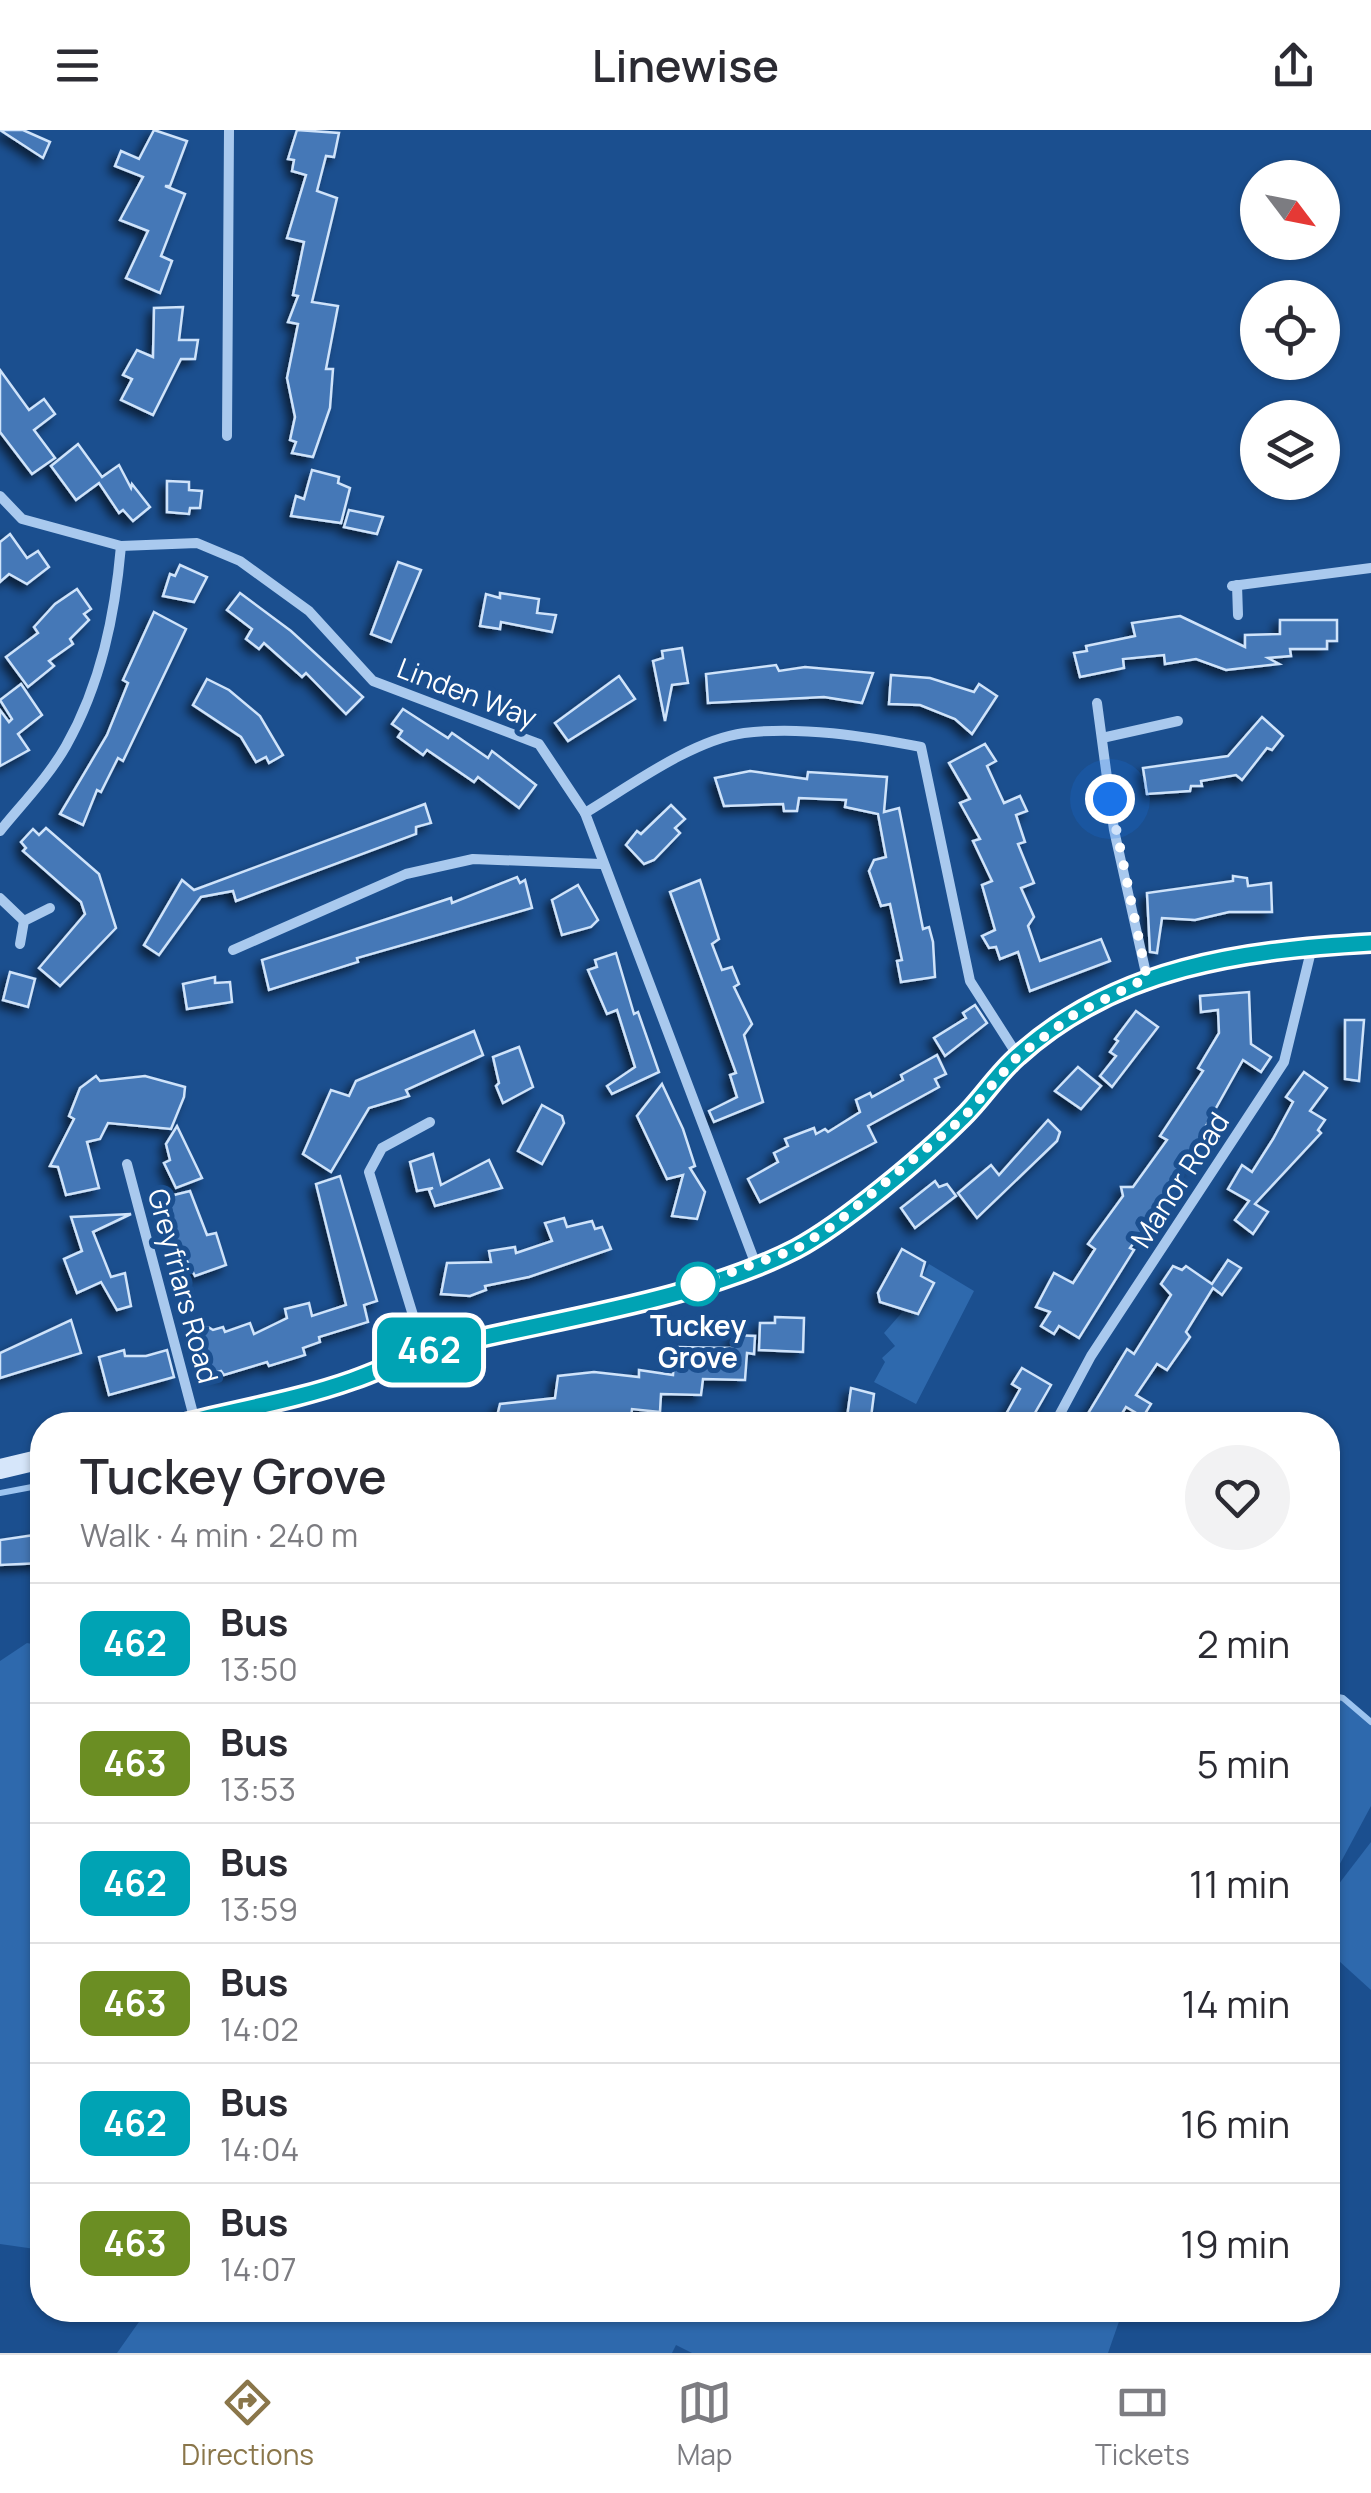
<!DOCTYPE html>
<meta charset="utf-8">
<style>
body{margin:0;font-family:Manrope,sans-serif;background:#f2f2f3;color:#2b2b33;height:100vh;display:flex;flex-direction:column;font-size:38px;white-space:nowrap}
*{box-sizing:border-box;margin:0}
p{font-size:32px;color:#7c7c81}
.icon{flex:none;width:55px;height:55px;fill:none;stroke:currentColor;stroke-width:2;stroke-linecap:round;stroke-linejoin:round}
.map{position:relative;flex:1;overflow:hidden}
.drawer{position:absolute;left:30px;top:1282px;width:1310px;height:910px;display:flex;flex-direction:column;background:#fff;border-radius:40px;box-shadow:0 2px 8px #0004}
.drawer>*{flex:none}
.badge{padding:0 20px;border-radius:15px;font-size:35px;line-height:65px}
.needle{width:65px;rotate:122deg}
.buttons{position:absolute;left:1240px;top:30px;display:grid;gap:20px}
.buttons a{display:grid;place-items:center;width:100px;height:100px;border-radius:50%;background:#fff;box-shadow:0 2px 8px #0004;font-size:50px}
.you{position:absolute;width:50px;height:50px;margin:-25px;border:8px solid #fff;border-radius:50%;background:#1a73e8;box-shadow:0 0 0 15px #1a73e833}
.map>.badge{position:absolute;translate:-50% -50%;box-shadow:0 0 0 5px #fff}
.round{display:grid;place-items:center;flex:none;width:105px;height:105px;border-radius:52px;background:#f2f2f3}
.headline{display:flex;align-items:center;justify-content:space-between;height:170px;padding:0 50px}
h1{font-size:48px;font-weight:600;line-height:75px}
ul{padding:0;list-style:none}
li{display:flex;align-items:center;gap:30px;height:120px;padding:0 50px;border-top:2px solid #e1e1e2}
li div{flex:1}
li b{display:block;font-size:38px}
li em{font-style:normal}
li .badge{min-width:110px;font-weight:700;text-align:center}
header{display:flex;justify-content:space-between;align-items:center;height:130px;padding:0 50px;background:#fff;font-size:45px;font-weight:600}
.tab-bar{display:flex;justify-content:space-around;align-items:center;height:140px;border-top:2px solid #e1e1e2;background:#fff;font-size:28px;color:#7c7c81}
.tab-bar a{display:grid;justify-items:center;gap:5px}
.tab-bar .on{color:#8a764a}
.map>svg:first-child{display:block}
.green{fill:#2e69ad}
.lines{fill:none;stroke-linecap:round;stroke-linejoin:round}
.stream{stroke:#9cc4f0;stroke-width:6}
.building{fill:#4478b7;stroke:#cfe3fa;stroke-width:2.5;filter:url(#shadow)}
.street{stroke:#a9c9ee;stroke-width:10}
.secondary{stroke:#d6e6fa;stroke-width:20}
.line-casing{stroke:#fff;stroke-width:22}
.line{stroke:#00a3b4;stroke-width:15}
.walk{stroke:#fff;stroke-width:10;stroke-dasharray:0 18}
.stop-dot{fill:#fff;stroke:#00a3b4;stroke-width:5}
.labels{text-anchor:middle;stroke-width:10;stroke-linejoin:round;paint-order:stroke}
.street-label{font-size:28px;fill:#fff;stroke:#1b4f8f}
.stop-label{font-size:28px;font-weight:bold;fill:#fff;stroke:#1b4f8f}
</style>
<header><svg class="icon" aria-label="menu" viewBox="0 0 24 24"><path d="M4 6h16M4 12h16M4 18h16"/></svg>Linewise<svg class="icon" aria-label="share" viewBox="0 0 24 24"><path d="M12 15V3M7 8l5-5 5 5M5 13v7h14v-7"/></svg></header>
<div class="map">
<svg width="1371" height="2223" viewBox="0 0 1371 2223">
<defs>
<filter id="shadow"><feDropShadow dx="-5.5" dy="5.5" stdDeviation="5" flood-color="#0009"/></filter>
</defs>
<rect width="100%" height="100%" fill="#1b4f8f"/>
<g class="green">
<polygon points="929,1134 974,1161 916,1274 874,1252 885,1232 882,1228 895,1216 884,1203 905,1179 918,1185 935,1153 923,1145"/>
<polygon points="27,1513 42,1516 42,2120 0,2114 0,1531"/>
<polygon points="1328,1565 1343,1568 1371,1592 1371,1676 1328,1756"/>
<polygon points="1371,1712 1371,1860 1328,1821 1328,1768"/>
<polygon points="137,2180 1123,2180 1108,2223 692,2223 676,2215 672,2223 117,2223 141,2189"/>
</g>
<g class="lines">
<g class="stream">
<polyline points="0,1363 32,1357 42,1364"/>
<polyline points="1328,1565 1343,1568 1371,1592"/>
</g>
</g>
<g class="building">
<polygon points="0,0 23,0 50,12 43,28"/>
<polygon points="154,0 187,11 170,56 165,56 185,64 161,126 172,131 160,163 126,148 148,101 120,90 143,47 115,36 121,21 139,29"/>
<polygon points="297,0 339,3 334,27 326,26 317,61 337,68 312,172 338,176 326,239 333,239 330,278 313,327 292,323 296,312 290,310 295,287 287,248 298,194 288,192 298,166 293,165 304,112 287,108 306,45 292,41 294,30 288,29"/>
<polygon points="183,177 179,210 198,210 195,229 181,229 153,285 121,270 132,249 123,245 137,220 153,227 154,178"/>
<polygon points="0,240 29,280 44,269 55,284 34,300 55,328 32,344 0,302"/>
<polygon points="78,314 102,347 119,335 131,358 132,354 150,377 133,391 123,380 119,383 99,353 76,370 51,336"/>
<polygon points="312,340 339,347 338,353 350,358 341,393 291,386 296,366 304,369"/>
<polygon points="167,351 189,352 189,360 202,361 200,378 190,378 189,384 167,382"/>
<polygon points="349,380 383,387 377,404 344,397"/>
<polygon points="10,404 27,428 38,421 49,437 27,454 9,444 0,452 0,412"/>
<polygon points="398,432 421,440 391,512 371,504"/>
<polygon points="180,435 207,447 194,472 163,466 170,444 175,446"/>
<polygon points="77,459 91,479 84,484 89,490 70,509 73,514 49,531 54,536 28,557 6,527 38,503 34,497 55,474"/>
<polygon points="240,463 291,501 363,567 346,584 306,543 302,547 264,513 259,519 246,509 252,499 227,480"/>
<polygon points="500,463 539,469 537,483 556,485 552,502 501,492 500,499 480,496 486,464 500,468"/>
<polygon points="154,482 186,499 123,631 118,628 101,662 97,660 83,695 60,684 107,605 128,553 123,550"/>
<polygon points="1180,486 1245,517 1245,505 1280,504 1280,490 1337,490 1337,511 1327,511 1327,519 1290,519 1291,526 1268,528 1279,534 1226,540 1196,529 1165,534 1164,525 1123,529 1124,538 1080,547 1074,523 1087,521 1086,516 1135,506 1132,493"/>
<polygon points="682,518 688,553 672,555 665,591 653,531 663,528 662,521"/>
<polygon points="776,535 779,541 805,537 873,543 862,573 824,567 708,573 706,544"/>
<polygon points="891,545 930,548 974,562 979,554 997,566 972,604 955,589 920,575 889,574"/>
<polygon points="619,546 635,569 568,611 555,593"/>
<polygon points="207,549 229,560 260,586 283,625 269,633 266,627 256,632 241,607 193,575"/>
<polygon points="21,554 42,585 18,604 29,620 0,636 0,580 9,592 12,589 0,570"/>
<polygon points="403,579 448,608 452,603 488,628 492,621 536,655 519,678 478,647 474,652 427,620 423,625 398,607 402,601 392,594"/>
<polygon points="1262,587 1283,606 1272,620 1267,618 1242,650 1236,645 1201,651 1202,656 1191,656 1190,661 1147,664 1143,638 1228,626"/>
<polygon points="985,614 996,631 987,636 1004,673 1020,666 1027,681 1016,685 1025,712 1018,714 1034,753 1021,758 1034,787 1028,796 1040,831 1101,809 1110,831 1030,861 1018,822 1000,829 996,817 989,818 982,806 995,800 982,755 992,751 973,711 980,709 960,673 970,669 949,633"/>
<polygon points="750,641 807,649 808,642 887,647 884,682 899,678 923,799 929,797 933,812 935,847 901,852 897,831 902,830 890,774 881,776 869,741 874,730 886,727 878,684 845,677 846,670 799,668 797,681 784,681 783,674 724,676 715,648"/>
<polygon points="425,674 431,693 416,697 416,704 236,771 233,761 201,767 159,825 144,815 182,750 194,760"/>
<polygon points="671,675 685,689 675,698 680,703 654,730 644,734 626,715 637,701 641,704"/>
<polygon points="46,698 99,744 116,798 60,856 39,838 85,784 81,772 23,721 26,718 21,712 33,699 39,705"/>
<polygon points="1233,746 1247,748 1248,756 1271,753 1272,782 1229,782 1195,790 1162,788 1157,823 1150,822 1147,763 1233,751"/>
<polygon points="517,747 520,753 525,750 532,778 357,828 358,832 269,860 262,830 451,768 452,773"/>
<polygon points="700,750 719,809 712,814 722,840 732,837 739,854 734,857 752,894 744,905 763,972 714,992 709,981 737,967 730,945 736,943 670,762"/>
<polygon points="578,755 598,790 591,797 562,805 552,770"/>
<polygon points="616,823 634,884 638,882 659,942 612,964 607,956 635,937 617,880 607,884 588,840 597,837 595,830"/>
<polygon points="10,842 35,849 28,877 3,870"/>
<polygon points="215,847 215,853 230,852 232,872 187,879 183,854"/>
<polygon points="1249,862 1251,914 1271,927 1261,942 1243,930 1202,1003 1208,1008 1158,1072 1162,1074 1130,1118 1134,1120 1079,1208 1059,1196 1054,1204 1041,1196 1050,1182 1036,1177 1054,1143 1073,1153 1095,1119 1088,1114 1123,1066 1121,1057 1133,1057 1167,1010 1160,1006 1203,941 1198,938 1219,903 1218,880 1201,882 1200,866"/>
<polygon points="975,875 987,893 945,926 934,908 966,888 963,883"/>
<polygon points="1136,881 1158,897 1112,957 1100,946 1116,926 1110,922 1118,911 1115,909"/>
<polygon points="1345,890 1364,890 1359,951 1345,949"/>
<polygon points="474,901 483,925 406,960 409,966 369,978 331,1042 303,1024 331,960 349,966 356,951"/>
<polygon points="519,917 533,957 503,973 496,956 499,953 493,927"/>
<polygon points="937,925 946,944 935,949 939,957 868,996 876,1012 760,1072 748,1049 778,1032 774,1023 788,1016 785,1009 814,998 816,1004 825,999 828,1002 860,982 856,970 870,963 872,967 903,950 901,945"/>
<polygon points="1078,937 1101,956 1081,979 1055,961"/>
<polygon points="1304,942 1327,958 1310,981 1325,990 1318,1000 1321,1003 1255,1074 1268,1082 1253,1104 1235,1090 1249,1071 1228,1059 1242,1035 1252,1042 1273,1009 1293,972 1286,967"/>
<polygon points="96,946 100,951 145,946 185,957 184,967 171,999 108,993 100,1009 87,1012 99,1058 66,1065 58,1037 50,1036 74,989 69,986 80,958"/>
<polygon points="662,954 683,999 695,1036 690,1038 705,1062 697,1089 672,1086 683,1045 667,1049 637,986"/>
<polygon points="542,975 562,986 564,993 542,1034 518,1021"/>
<polygon points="1048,990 1060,1002 1057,1011 977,1088 958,1063 991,1035 999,1045"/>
<polygon points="177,996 202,1048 176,1058 164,1033 170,1030 166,1014"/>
<polygon points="433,1024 441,1055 489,1030 502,1058 435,1076 429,1060 433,1058 417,1061 410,1032"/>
<polygon points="340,1046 377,1171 364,1175 368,1192 319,1207 320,1212 303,1218 305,1225 269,1236 267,1232 224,1245 221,1241 212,1244 198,1208 203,1206 203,1194 213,1200 223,1197 225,1202 250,1193 254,1204 287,1188 285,1179 309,1173 312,1186 346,1175 316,1054"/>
<polygon points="935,1051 939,1057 947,1054 956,1066 915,1098 901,1078"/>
<polygon points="190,1061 207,1105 216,1103 226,1135 195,1146 172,1103 162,1068"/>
<polygon points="131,1084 93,1102 111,1147 125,1143 131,1176 117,1180 101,1152 77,1163 64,1129 82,1121 71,1087"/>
<polygon points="564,1088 567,1097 592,1091 595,1099 602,1097 611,1119 529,1147 485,1156 486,1160 470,1166 441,1164 447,1133 491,1132 489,1121 515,1117 516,1123 552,1111 545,1093"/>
<polygon points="902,1119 925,1132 921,1146 934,1153 918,1184 880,1172 878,1163"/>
<polygon points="1228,1130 1241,1138 1222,1165 1213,1158 1186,1202 1190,1207 1167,1240 1157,1234 1136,1265 1151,1274 1143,1287 1126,1277 1115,1295 1081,1295 1127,1219 1134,1224 1171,1165 1161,1154 1173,1136 1182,1140 1186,1136 1212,1154"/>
<polygon points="775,1187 804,1188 803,1222 759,1220 760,1193 775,1193"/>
<polygon points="71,1190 81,1223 0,1248 0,1223"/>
<polygon points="734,1205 755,1206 754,1224 747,1223 745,1250 703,1249 701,1265 661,1264 660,1282 632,1279 630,1295 495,1295 500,1274 555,1268 558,1246 594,1242 639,1247 639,1240 673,1245 675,1217 733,1218"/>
<polygon points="124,1220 125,1226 146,1226 167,1220 174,1247 109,1265 99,1227"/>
<polygon points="1022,1238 1051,1255 1028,1295 1000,1295 1020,1259 1012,1254"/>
<polygon points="851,1258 874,1264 870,1295 846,1295"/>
<polygon points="41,1404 42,1433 0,1435 0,1410"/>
</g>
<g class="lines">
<g class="street">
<polyline points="227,306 229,0"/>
<polyline points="0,366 22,389 121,416 197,413 240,431 309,481 373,551 539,614 585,683"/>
<polyline points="1237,455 1238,485"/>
<polyline points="1232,456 1371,438"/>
<polyline points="1097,573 1114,700 1147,848"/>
<polyline points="1102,608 1178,591"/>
<path d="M0,701C22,674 49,646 66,616C101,554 115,485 121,416"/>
<polyline points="0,768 24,791"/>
<polyline points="20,814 24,791 50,778"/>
<polyline points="233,820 406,744 473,729 601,734"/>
<polyline points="127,1034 195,1291"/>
<path d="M756,1135L585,683C630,656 692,610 744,603C801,596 864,606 921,617L970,851L1018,926"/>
<polyline points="424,1221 369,1042 382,1018 430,992"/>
<polyline points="1054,1295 1091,1226 1284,932 1312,817"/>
</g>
<g class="secondary">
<path d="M177,1295C235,1280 297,1270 353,1250C384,1239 413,1224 446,1216C557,1188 693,1171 796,1119C843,1094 924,1026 962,988C982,969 997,944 1018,926C1116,837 1245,820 1371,813"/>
<polyline points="0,1339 42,1329"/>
</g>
</g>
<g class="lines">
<g class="line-casing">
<path id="line" d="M177,1295C235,1280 297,1270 353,1250C382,1240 409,1225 438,1218C549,1190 695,1171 796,1119C843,1094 924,1026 962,988C982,969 997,944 1018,926C1116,837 1244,820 1371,813"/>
</g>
<use href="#line" class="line"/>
<polyline class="walk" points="698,1154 796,1119 834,1095 962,989 1018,926 1075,884 1147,848 1110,669"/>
</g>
<circle class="stop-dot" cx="698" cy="1154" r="20"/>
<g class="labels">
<g class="street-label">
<text transform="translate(467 563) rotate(21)" y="10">Linden Way</text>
<text transform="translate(1180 1050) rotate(-57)" y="10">Manor Road</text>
<text transform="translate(183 1156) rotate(75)" y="10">Greyfriars Road</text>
</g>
<g class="stop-label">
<text x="698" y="1206">Tuckey<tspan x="698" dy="32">Grove</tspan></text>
</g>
</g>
</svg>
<div class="buttons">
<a><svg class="needle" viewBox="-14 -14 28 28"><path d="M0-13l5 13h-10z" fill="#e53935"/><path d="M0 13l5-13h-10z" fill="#7c7c81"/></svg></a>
<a><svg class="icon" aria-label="locate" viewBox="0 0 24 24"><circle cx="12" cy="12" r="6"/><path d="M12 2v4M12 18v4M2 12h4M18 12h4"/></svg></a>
<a><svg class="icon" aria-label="layers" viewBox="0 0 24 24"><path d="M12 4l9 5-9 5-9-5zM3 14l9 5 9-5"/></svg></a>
</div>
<div class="you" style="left:1110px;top:669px"></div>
<b class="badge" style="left:429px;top:1220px;background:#00a3b4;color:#fff">462</b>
<section class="drawer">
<div class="headline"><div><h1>Tuckey Grove</h1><p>Walk · 4 min · 240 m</p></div><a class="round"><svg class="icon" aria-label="heart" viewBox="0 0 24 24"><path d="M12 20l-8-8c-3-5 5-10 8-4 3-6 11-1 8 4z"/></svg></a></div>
<ul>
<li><span class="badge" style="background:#00a3b4;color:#fff">462</span><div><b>Bus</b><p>13:50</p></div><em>2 min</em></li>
<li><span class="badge" style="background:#6b8e23;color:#fff">463</span><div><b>Bus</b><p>13:53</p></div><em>5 min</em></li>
<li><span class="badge" style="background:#00a3b4;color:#fff">462</span><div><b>Bus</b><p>13:59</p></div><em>11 min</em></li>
<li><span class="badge" style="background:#6b8e23;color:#fff">463</span><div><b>Bus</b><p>14:02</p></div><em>14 min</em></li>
<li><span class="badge" style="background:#00a3b4;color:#fff">462</span><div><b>Bus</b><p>14:04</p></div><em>16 min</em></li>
<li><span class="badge" style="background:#6b8e23;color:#fff">463</span><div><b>Bus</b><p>14:07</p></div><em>19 min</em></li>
</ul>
</section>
</div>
<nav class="tab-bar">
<a class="on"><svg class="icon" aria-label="directions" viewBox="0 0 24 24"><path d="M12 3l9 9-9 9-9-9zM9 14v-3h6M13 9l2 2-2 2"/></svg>Directions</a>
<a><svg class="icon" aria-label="map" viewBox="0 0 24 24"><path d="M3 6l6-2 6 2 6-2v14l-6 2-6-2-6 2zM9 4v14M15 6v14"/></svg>Map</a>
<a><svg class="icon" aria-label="tickets" viewBox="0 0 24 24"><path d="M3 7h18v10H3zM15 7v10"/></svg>Tickets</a>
</nav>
